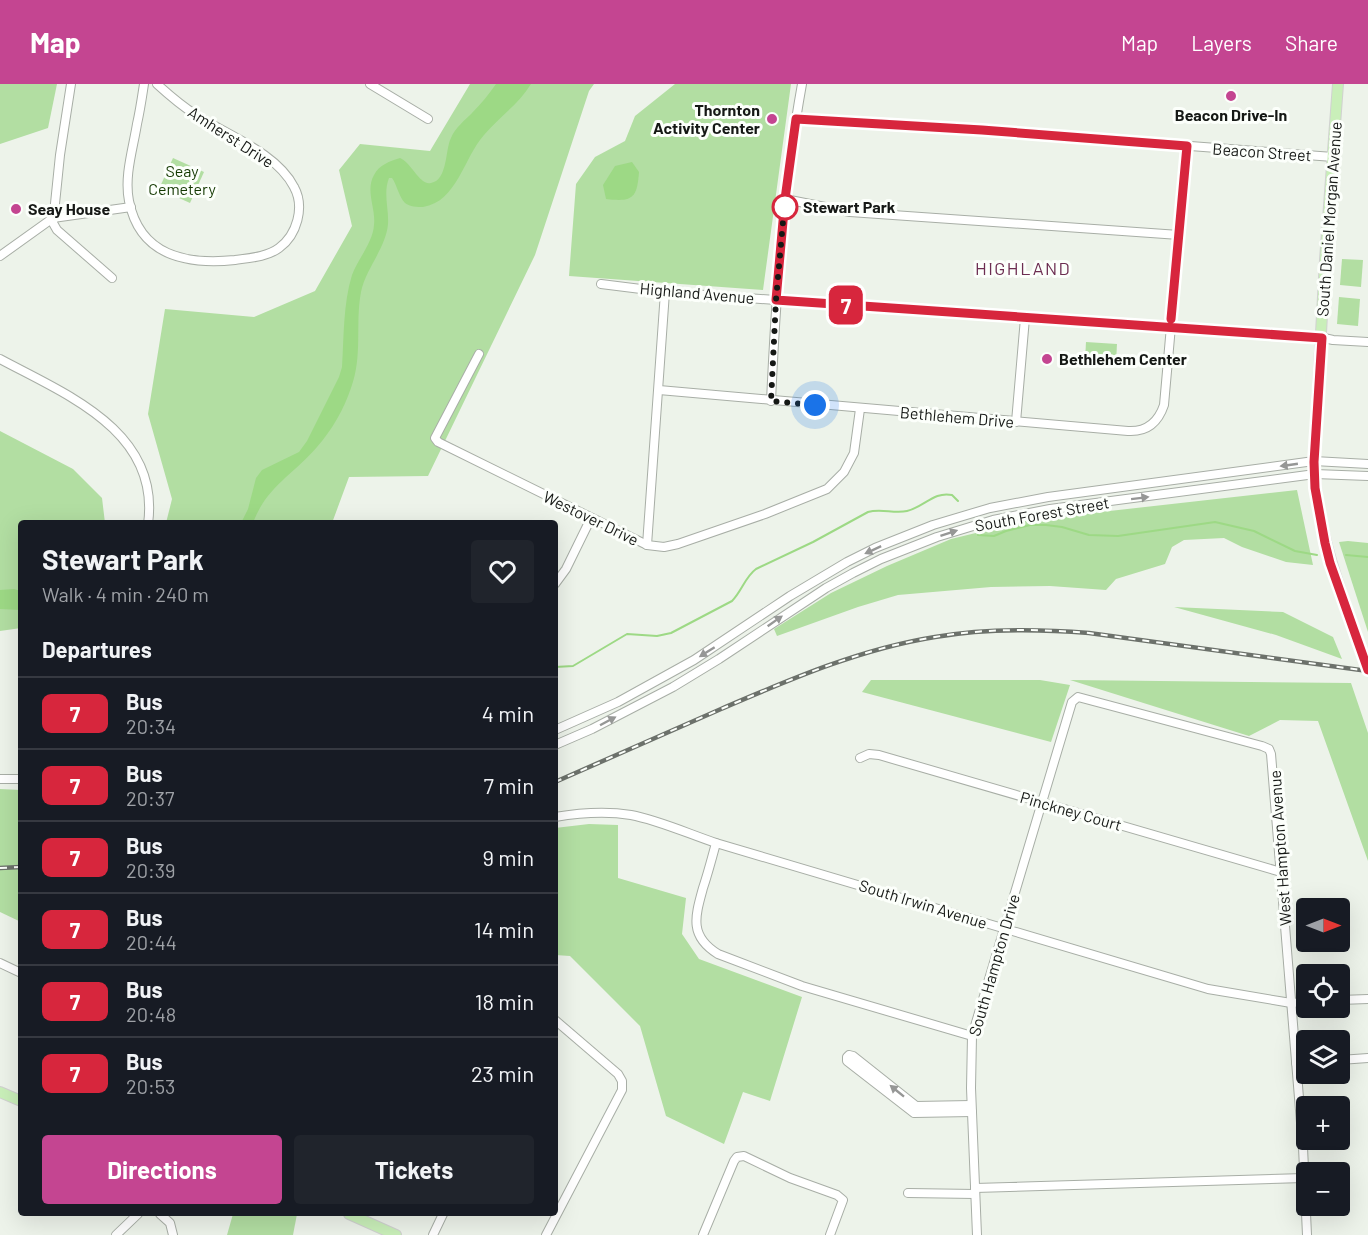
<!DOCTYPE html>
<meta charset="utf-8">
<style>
body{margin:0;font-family:Barlow,sans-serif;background:#20242c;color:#f1f3f6;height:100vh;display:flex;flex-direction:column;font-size:22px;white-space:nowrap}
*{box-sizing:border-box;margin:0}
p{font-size:20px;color:#9ea1a6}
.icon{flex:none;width:33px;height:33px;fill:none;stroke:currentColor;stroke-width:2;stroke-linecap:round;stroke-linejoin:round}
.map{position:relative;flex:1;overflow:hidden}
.details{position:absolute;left:18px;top:436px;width:540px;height:696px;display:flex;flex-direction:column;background:#171b24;border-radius:6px;box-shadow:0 6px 24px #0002}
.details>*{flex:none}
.badge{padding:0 12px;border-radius:9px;font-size:21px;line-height:39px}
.needle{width:39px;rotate:90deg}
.fabs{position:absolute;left:1296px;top:814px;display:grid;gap:12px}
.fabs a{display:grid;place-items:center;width:54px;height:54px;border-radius:6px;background:#171b24;box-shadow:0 6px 24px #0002;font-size:30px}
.you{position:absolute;width:30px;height:30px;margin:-15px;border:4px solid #fff;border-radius:50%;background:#1a73e8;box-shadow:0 0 0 9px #1a73e833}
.map>.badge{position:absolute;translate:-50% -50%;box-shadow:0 0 0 3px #fff}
h2{padding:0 24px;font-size:22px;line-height:54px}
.round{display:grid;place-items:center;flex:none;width:63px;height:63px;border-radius:6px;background:#20242c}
.headline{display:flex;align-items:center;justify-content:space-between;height:102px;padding:0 24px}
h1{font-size:28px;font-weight:700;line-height:45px}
.button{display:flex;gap:12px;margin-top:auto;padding:12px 24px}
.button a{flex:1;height:69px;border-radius:6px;background:#c44591;color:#fff;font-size:24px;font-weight:700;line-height:69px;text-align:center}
.button a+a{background:#20242c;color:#f1f3f6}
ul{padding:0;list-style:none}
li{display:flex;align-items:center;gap:18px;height:72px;padding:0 24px;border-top:2px solid #363941}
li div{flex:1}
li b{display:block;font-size:22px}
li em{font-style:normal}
li .badge{min-width:66px;font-weight:700;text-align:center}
header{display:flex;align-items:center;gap:36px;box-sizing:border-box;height:84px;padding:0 30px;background:#c44591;color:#fff}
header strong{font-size:28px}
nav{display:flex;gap:33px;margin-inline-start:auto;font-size:21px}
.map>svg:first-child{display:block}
.green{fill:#b2dea2}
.water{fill:#9dd985}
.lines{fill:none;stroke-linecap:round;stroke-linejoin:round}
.stream{stroke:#9dd985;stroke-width:2}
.minor-casing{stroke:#a8aea6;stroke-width:10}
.major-casing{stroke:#d0d1d0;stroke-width:12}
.minor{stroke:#fff;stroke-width:8}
.major{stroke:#c9efb9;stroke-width:10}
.rail-casing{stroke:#6c716b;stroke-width:4.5}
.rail{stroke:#fcfffb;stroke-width:2;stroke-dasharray:7;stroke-linecap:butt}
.oneway{fill:#969796}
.line-casing{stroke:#fff;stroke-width:14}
.line{stroke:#d7263d;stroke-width:9}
.walk{stroke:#151815;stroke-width:6;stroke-dasharray:0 10.8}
.poi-dot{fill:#c44591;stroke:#fcfffb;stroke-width:2}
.stop-dot{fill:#fff;stroke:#d7263d;stroke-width:3}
.labels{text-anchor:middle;stroke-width:6;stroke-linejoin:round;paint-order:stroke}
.poi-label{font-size:16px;font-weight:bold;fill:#151815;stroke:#fcfffb;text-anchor:start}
.street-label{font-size:16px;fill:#151815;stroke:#fcfffb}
.park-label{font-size:16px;fill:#133800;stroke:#fcfffb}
.stop-label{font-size:16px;font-weight:bold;fill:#151815;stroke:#fcfffb;text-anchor:start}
.neighbourhood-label{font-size:18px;letter-spacing:1.5px;fill:#6c2d51;stroke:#fcfffb}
</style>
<header>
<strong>Map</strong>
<nav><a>Map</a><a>Layers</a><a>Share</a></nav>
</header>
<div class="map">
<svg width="1368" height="1151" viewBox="0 0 1368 1151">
<rect width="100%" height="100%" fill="#edf3ea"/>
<g class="green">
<polygon points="0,0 57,0 48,44 0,60"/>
<polygon points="470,0 594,0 589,7 535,171 428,392 349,393 332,439 166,439 172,415 148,330 165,225 254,233 315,207 352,142 339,86 360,60 430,67"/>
<polygon points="675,0 791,0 763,206 569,192 576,100 595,73 625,57 635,32"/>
<polygon points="173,74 204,88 190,119 159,105"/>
<polygon points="1342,175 1363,176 1361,203 1340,201"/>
<polygon points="1339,213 1360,215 1358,242 1337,240"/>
<polygon points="1086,258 1117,260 1116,278 1085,276"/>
<polygon points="0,347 73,385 102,414 105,439 21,440 21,544 0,547"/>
<polygon points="1297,406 1313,481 1286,478 1242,463 1224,454 1184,456 1172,463 1165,480 1116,495 1106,506 1050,502 991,503 898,511 858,523 777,552 774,545 831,509 887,482 951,455 1029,436"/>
<polygon points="1348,457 1368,459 1368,548 1339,458"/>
<polygon points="1174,523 1283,528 1333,553 1342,575 1276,551"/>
<polygon points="871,596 1040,596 1070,601 1051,658 862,608"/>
<polygon points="1070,596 1351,599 1368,649 1368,777 1318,637 1280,636 1249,652"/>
<polygon points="0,705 21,706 21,838 0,828"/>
<polygon points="589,740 618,741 618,794 686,814 682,850 699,875 802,913 770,1017 743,1008 724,1060 666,1032 640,942 570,872 555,871 555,744"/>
<polygon points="233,1130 297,1130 293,1151 227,1151"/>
</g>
<g class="water">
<path d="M496,0H531C519,20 499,33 484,51C464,73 457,118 423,123C417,123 410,123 405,119C399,113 397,101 392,94H389C383,109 389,125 388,140C386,164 366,184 361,208C355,240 363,272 351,304C344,325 332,346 317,363C294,390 266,403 253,439H241L248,425L256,394L262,386L299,368L307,357L339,293L342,283C344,253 343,220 352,191C358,175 373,158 374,141C376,124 365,107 374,91C379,81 390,77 400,74C411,78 420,102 431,99C448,96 445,65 451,54C455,44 465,36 472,29C481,20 489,10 496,0Z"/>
<path d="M632,78L639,88C637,115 632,118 606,115L603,101L615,82Z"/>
<polygon points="14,505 21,507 21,526 0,525 0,506"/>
</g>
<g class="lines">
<g class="stream">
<polyline points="978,451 994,452 1006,447 1030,441 1046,441 1062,443 1089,451 1118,452 1215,438 1254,447 1295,467 1317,471"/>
<polyline points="1346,471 1368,473"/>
<path d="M555,583L573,582L627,550L657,552L671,549L732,517C742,507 745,493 756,485L813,458L868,428C881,424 894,430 907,427C924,423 934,407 952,411L958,417"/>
</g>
<g class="minor-casing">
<g id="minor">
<polyline points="71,0 60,71 53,139 57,146 112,194"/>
<path d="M144,0C142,13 140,27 137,40C133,65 124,92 129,117C140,172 186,181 235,176C249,174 267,173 279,164C297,151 305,123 294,103C277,69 227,51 196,31C182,22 169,11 157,0"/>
<polyline points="370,0 428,35"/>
<polyline points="796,35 982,46 1333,73"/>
<polyline points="785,115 850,128 1179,151"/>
<polyline points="0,172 53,134 131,123"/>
<polyline points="601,200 665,208 1025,234 1315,252 1333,256 1368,258"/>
<polyline points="479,270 435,354 438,358 647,461 664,463 678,460 765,430 827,405 844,388 854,369 860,325"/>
<path d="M0,275C65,310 161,347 148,440"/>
<path d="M659,306L1128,347C1146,348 1158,339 1164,321L1187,62"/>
<path d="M771,317C776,211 783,105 802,0"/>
<polyline points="1016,338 1025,234"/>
<polyline points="647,461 665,208"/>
<polyline points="555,500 566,485 591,434"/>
<polyline points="555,646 618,618 694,576 790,512 847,478 875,464 933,441 990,424 1048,413 1314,377 1368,380"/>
<polyline points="555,661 592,645 673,603 719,575 826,504 853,489 881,475 937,453 993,436 1050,425 1315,390 1368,392"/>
<polyline points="860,674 869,670 879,671 1281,788"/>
<polyline points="0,695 21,695"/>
<path d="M555,733C579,729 606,727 631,731C658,736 689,750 716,759L1208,905L1291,919L1306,918"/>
<path d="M716,759C712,774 708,789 703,804C695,833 689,852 718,870L802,902L972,952"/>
<polyline points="0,879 21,889"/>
<polyline points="1340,916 1368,915"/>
<polyline points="1340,976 1368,974"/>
<polyline points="1296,979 1306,979"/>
<polyline points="971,1021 916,1022 853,972 849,971 847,973 847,977 914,1029 972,1028"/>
<polyline points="975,1104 1304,1094"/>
<polyline points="908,1109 975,1110"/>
<polyline points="160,1130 170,1139 173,1151"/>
<polyline points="116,1151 138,1130"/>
<polyline points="433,1151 443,1130"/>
<polyline points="546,1151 622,1006 622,997 618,990 555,936"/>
<polyline points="703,1151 734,1077 737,1073 744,1072 790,1094 837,1111 843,1116 830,1151"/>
<polyline points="977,1151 971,1004 972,952 1072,618 1078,613 1262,662 1269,665 1271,670 1303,1063 1307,1151"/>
</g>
</g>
<g class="major-casing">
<g id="major">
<path d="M1338,0L1325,176L1314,377C1316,452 1345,516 1368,586"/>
<polyline points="0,1008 21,1017"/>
<polyline points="349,1130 396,1151"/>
</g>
</g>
<use href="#minor" class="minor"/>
<use href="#major" class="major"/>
<g class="rail-casing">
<g id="rail">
<path d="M555,698C610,674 666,649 721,625C791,595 860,565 935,553C986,544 1039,545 1089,549L1368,587"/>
<polyline points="0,784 21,783"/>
</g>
</g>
<use href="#rail" class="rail"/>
</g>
<defs><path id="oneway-solid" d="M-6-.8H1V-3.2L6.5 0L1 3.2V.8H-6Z" transform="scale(1.5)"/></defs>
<g class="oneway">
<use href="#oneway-solid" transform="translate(1289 381) rotate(172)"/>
<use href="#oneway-solid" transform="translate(1140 414) rotate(-7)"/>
<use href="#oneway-solid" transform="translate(949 449) rotate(-18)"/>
<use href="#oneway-solid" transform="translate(873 466) rotate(155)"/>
<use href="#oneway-solid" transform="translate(775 537) rotate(-35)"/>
<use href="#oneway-solid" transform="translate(707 568) rotate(148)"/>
<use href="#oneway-solid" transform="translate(608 637) rotate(-28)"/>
<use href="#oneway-solid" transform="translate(897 1007) rotate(-141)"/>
</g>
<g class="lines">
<g class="line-casing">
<polyline id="line" points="1171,235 1187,62 982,46 796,35 785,115 776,216 1322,254 1314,378 1315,404 1325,459 1330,479 1368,586"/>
</g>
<use href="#line" class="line"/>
<polyline class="walk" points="785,123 785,115 776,216 771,317 815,321"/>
</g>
<g class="poi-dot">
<circle cx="1231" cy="12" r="6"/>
<circle cx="772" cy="35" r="6"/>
<circle cx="16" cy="125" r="6"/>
<circle cx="1047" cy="275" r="6"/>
</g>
<circle class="stop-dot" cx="785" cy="123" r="12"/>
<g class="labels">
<g class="poi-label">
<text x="760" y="32" text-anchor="end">Thornton<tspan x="760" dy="18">Activity Center</tspan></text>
<text x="1231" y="37" text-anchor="middle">Beacon Drive-In</text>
<text x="28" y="131">Seay House</text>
<text x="1059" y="281">Bethlehem Center</text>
</g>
<g class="street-label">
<text transform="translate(231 53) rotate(33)" y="6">Amherst Drive</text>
<text transform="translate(1262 68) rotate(4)" y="6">Beacon Street</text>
<text transform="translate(1329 135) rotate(-86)" y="6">South Daniel Morgan Avenue</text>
<text transform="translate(697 209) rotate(5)" y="6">Highland Avenue</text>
<text transform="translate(957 333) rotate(5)" y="6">Bethlehem Drive</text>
<text transform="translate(1042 430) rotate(-10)" y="6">South Forest Street</text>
<text transform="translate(591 434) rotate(26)" y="6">Westover Drive</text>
<text transform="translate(1071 727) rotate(16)" y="6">Pinckney Court</text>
<text transform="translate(1280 764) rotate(-94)" y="6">West Hampton Avenue</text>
<text transform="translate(923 820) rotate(17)" y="6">South Irwin Avenue</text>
<text transform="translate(994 881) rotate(-74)" y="6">South Hampton Drive</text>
</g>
<g class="park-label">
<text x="182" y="93">Seay<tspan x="182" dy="18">Cemetery</tspan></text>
</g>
<g class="stop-label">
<text x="803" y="129">Stewart Park</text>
</g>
<g class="neighbourhood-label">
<text x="1023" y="191">HIGHLAND</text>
</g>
</g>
</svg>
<div class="fabs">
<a><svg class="needle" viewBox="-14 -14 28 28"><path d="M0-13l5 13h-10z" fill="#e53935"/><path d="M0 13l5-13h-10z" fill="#9ea1a6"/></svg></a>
<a><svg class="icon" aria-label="locate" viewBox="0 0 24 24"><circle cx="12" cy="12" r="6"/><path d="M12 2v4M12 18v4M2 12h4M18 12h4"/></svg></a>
<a><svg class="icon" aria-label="layers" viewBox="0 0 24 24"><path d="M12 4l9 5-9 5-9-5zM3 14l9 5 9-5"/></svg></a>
<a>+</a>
<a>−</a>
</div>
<div class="you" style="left:815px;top:321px"></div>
<b class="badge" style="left:846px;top:221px;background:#d7263d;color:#fff">7</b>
<section class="details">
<div class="headline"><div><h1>Stewart Park</h1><p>Walk · 4 min · 240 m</p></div><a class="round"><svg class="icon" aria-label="heart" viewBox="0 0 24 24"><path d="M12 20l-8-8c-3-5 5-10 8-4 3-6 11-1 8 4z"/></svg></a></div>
<h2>Departures</h2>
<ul>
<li><span class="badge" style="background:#d7263d;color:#fff">7</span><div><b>Bus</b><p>20:34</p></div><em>4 min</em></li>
<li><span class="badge" style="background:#d7263d;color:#fff">7</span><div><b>Bus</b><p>20:37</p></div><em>7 min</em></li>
<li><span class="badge" style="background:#d7263d;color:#fff">7</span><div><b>Bus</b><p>20:39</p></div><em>9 min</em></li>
<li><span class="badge" style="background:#d7263d;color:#fff">7</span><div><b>Bus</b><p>20:44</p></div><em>14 min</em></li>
<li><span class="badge" style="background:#d7263d;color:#fff">7</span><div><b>Bus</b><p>20:48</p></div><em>18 min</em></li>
<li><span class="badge" style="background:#d7263d;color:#fff">7</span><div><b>Bus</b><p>20:53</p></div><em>23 min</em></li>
</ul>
<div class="button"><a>Directions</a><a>Tickets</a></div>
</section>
</div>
